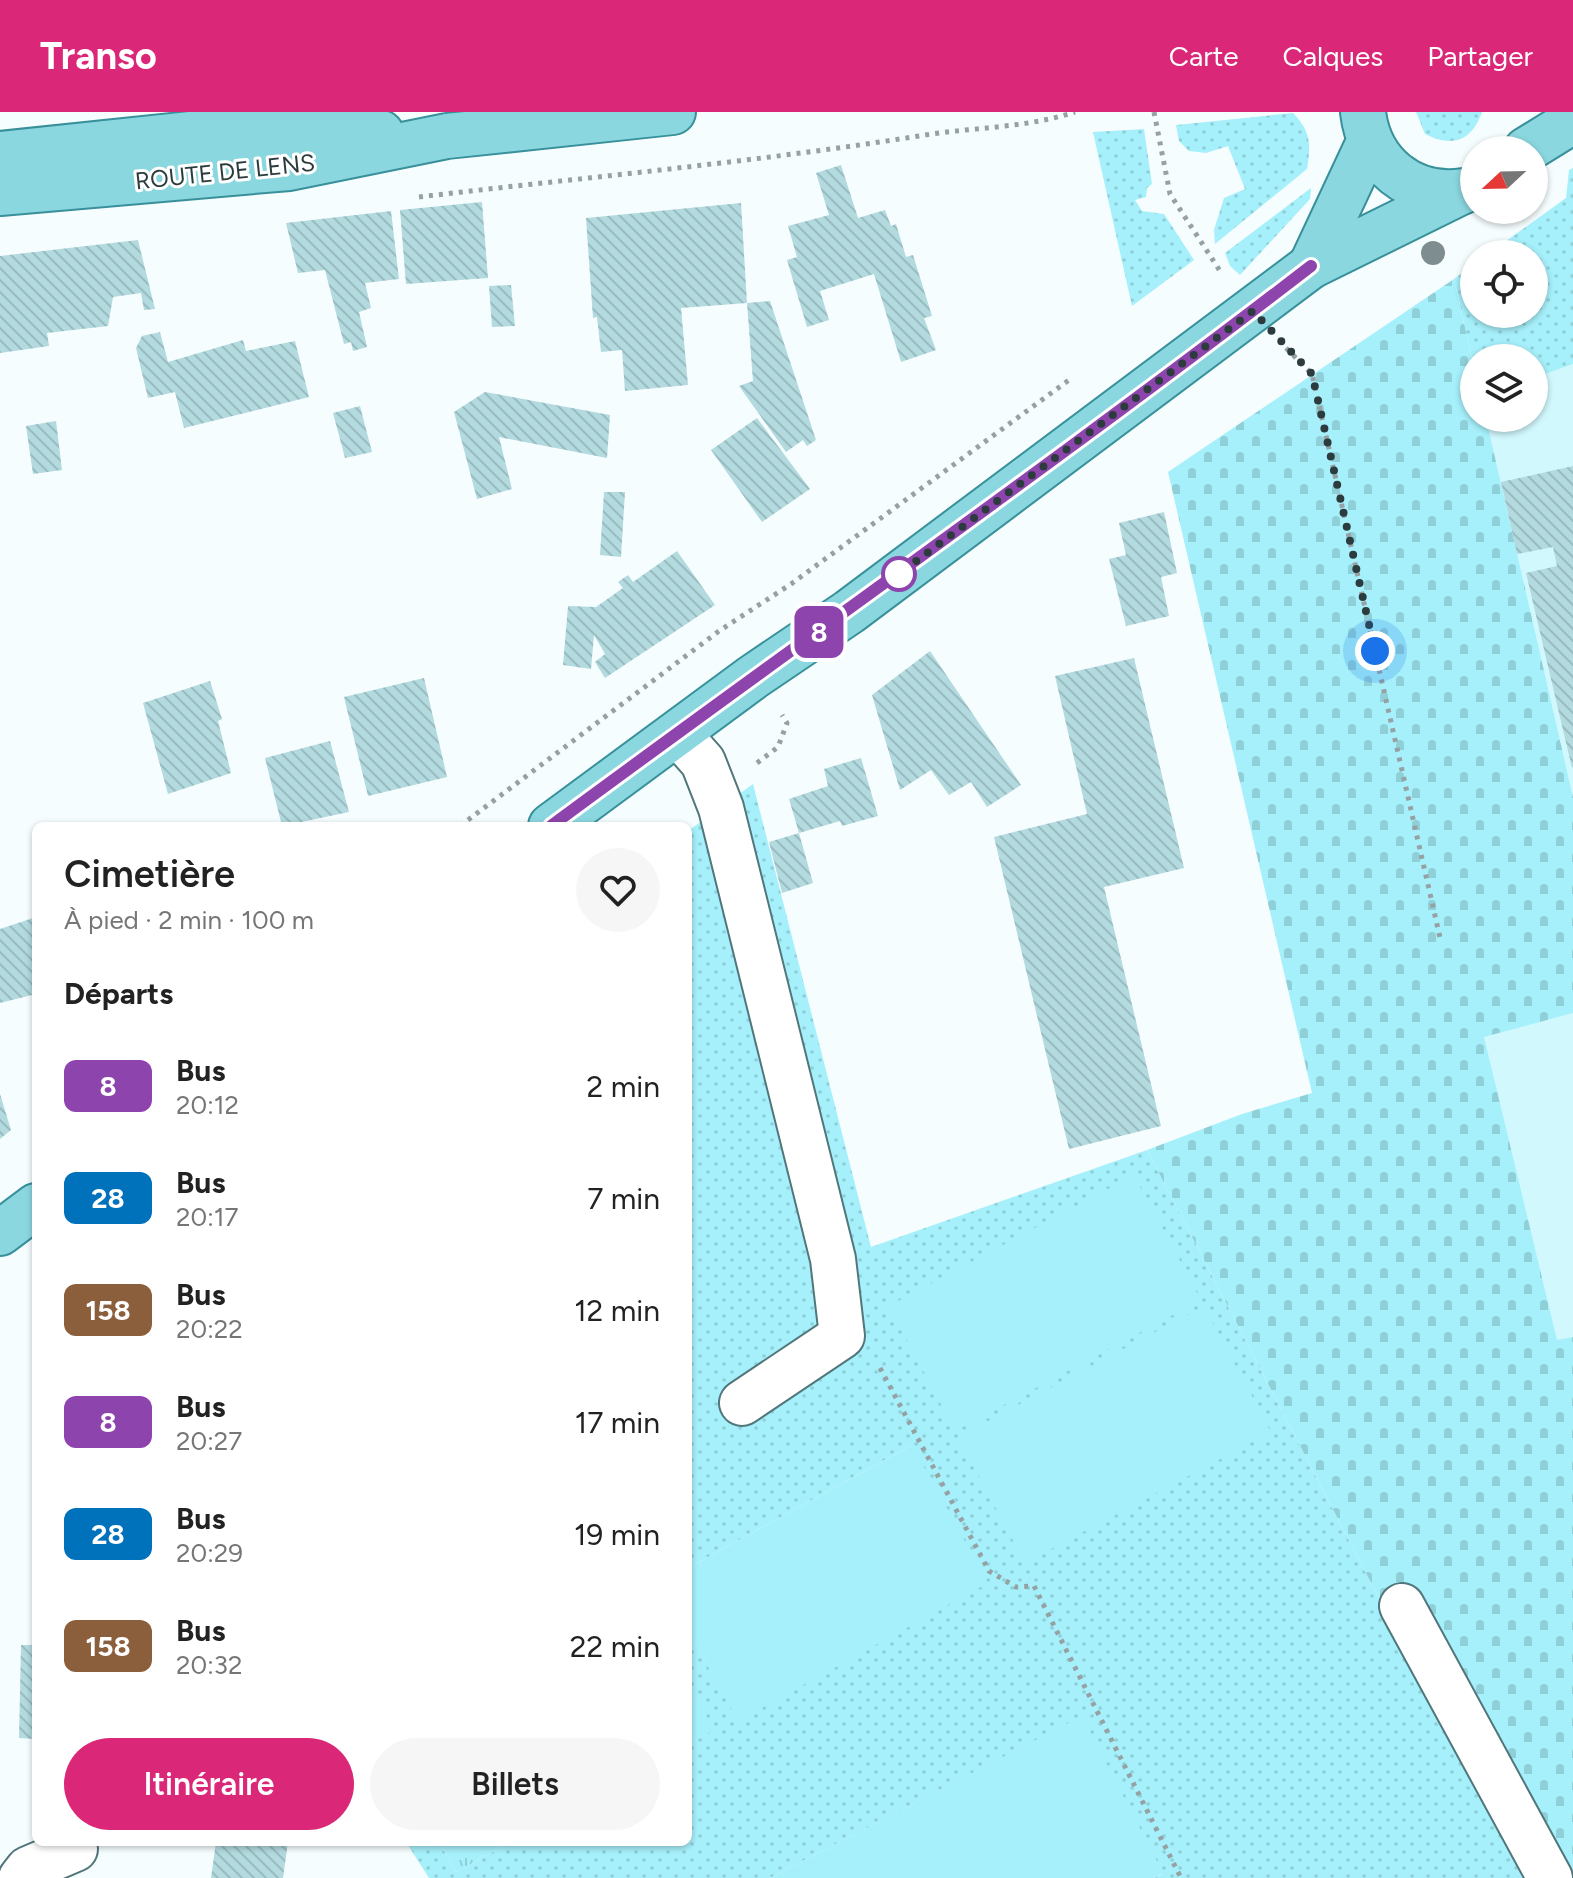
<!DOCTYPE html>
<html lang="fr">
<meta charset="utf-8">
<style>
body{margin:0;font-family:Figtree,sans-serif;background:#f6f6f6;color:#222;height:100vh;display:flex;flex-direction:column;font-size:30px;white-space:nowrap}
*{box-sizing:border-box;margin:0}
p{font-size:26px;color:#767676}
.icon{flex:none;width:44px;height:44px;fill:none;stroke:currentColor;stroke-width:2;stroke-linecap:round;stroke-linejoin:round}
.map{position:relative;flex:1;overflow:hidden}
.side{position:absolute;left:32px;top:710px;width:660px;height:1024px;display:flex;flex-direction:column;background:#fff;border-radius:12px;box-shadow:0 2px 6px #0004}
.side>*{flex:none}
.badge{padding:0 16px;border-radius:12px;font-size:28px;line-height:52px}
.needle{width:52px;rotate:248deg}
.tools{position:absolute;left:1460px;top:24px;display:grid;gap:16px}
.tools a{display:grid;place-items:center;width:88px;height:88px;border-radius:50%;background:#fff;box-shadow:0 2px 6px #0004;font-size:40px}
.you{position:absolute;width:40px;height:40px;margin:-20px;border:6px solid #fff;border-radius:50%;background:#1a73e8;box-shadow:0 0 0 12px #1a73e833}
.map>.badge{position:absolute;translate:-50% -50%;box-shadow:0 0 0 4px #fff}
h2{padding:0 32px;font-size:30px;line-height:72px}
.round{display:grid;place-items:center;flex:none;width:84px;height:84px;border-radius:42px;background:#f6f6f6}
.headline{display:flex;align-items:center;justify-content:space-between;height:136px;padding:0 32px}
h1{font-size:38px;font-weight:600;line-height:60px}
.action{display:flex;gap:16px;margin-top:auto;padding:16px 32px}
.action a{flex:1;height:92px;border-radius:48px;background:#db2777;color:#fff;font-size:32px;font-weight:600;line-height:92px;text-align:center}
.action a+a{background:#f6f6f6;color:#222}
ul{padding:0;list-style:none}
li{display:flex;align-items:center;gap:24px;height:112px;padding:0 32px}
li div{flex:1}
li b{display:block;font-size:30px}
li em{font-style:normal}
li .badge{min-width:88px;font-weight:700;text-align:center}
header{display:flex;align-items:center;gap:48px;box-sizing:border-box;height:112px;padding:0 40px;background:#db2777;color:#fff}
header strong{font-size:38px}
nav{display:flex;gap:44px;margin-inline-start:auto;font-size:28px}
.map>svg:first-child{display:block}
.built{fill:#d0f8fd}
.grass{fill:url(#grass-dots)}
.cemetery{fill:url(#cemetery-stones)}
.park{fill:url(#park-tufts)}
.pitch{fill:#a6f0fb}
.building{fill:url(#building-back-hatch)}
.lines{fill:none;stroke-linecap:round;stroke-linejoin:round}
.minor-casing{stroke:#51767b;stroke-width:48}
.major-casing{stroke:#38909a;stroke-width:48}
.path{stroke:#96a1a3;stroke-width:5;stroke-dasharray:4 6;stroke-linecap:butt}
.minor{stroke:#fff;stroke-width:44}
.major{stroke:#8bd7e0;stroke-width:44}
.tree{fill:#7e8d8f}
.line-casing{stroke:#fff;stroke-width:18}
.line{stroke:#8e44ad;stroke-width:12}
.walk{stroke:#2c3c3e;stroke-width:8;stroke-dasharray:0 14.4}
.stop-dot{fill:#fff;stroke:#8e44ad;stroke-width:4}
.labels{text-anchor:middle;stroke-width:6;stroke-linejoin:round;paint-order:stroke}
.street-label{font-size:24px;fill:#2c3c3e;stroke:#fff}
</style>
<header>
<strong>Transo</strong>
<nav><a>Carte</a><a>Calques</a><a>Partager</a></nav>
</header>
<div class="map">
<svg width="1573" height="1766" viewBox="0 0 1573 1766">
<defs>
<pattern id="grass-dots" width="8" height="8" patternUnits="userSpaceOnUse" patternTransform="scale(2)"><rect width="8" height="8" fill="#a6f0fb"/><path d="M2 2h.1M6 6h.1" fill="none" stroke="#8fcfd8" stroke-width="1.8" stroke-linecap="round"/></pattern>
<pattern id="cemetery-stones" width="16" height="16" patternUnits="userSpaceOnUse" patternTransform="scale(2)"><rect width="16" height="16" fill="#a6f0fb"/><path d="M2 7V4a2 2 0 0 1 4 0v3zM10 15v-3a2 2 0 0 1 4 0v3z" fill="#8fcfd8"/></pattern>
<pattern id="park-tufts" width="24" height="20" patternUnits="userSpaceOnUse" patternTransform="scale(2)"><rect width="24" height="20" fill="#a6f0fb"/><path d="M3 7l-1-3M5 7V3M7 7l1-3M15 17l-1-3M17 17v-4M19 17l1-3" fill="none" stroke="#8fcfd8"/></pattern>
<pattern id="building-back-hatch" width="6" height="6" patternUnits="userSpaceOnUse" patternTransform="scale(2)"><rect width="6" height="6" fill="#b2dadf"/><path d="M-1 5l2 2M0 0l6 6M5-1l2 2" fill="none" stroke="#99bcc0"/></pattern>
</defs>
<rect width="100%" height="100%" fill="#f6fdff"/>
<g class="built">
<polygon points="1573,252 1573,685 1486,306 1534,306 1534,266"/>
<polygon points="1573,901 1573,1225 1557,1229 1483,924"/>
</g>
<g class="grass">
<path d="M1416,0H1482C1472,29 1452,36 1425,22Z"/>
<path d="M1293,1C1311,19 1311,33 1307,57L1215,132L1214,118L1224,86L1245,77L1228,34L1206,41L1189,39L1179,29L1176,13Z"/>
<polygon points="1144,17 1152,72 1147,76 1146,85 1135,88 1142,99 1164,102 1194,148 1132,194 1093,20"/>
<polygon points="1573,56 1573,252 1534,266 1534,246 1474,246 1474,255 1454,167 1474,152 1474,202 1534,202 1534,142 1488,142 1566,86 1569,58"/>
<polygon points="1311,76 1310,87 1240,163 1230,154 1225,141"/>
<polygon points="753,672 871,1135 1147,1038 1384,1496 1530,1766 1154,1766 1162,1762 1081,1605 770,1766 429,1766 406,1730 439,1730 456,1760 511,1730 688,1730 688,1632 713,1618 688,1571 688,1518 738,1608 912,1333 688,1456 688,719"/>
</g>
<polygon class="cemetery" points="1454,167 1474,255 1474,306 1486,306 1573,685 1573,901 1484,925 1557,1228 1573,1225 1573,1766 1530,1766 1384,1496 1147,1038 1242,1002 1312,981 1168,360"/>
<g class="park">
<polygon points="688,1571 714,1618 688,1632"/>
<polygon points="439,1730 511,1730 456,1760"/>
</g>
<g class="pitch">
<polygon points="1134,1063 1201,1188 955,1319 889,1194"/>
<polygon points="1204,1194 1271,1320 1025,1451 958,1325"/>
<polygon points="912,1333 988,1471 738,1609 688,1518 688,1456"/>
<polygon points="1082,1604 1163,1761 1154,1766 770,1766"/>
</g>
<g class="building">
<polygon points="841,53 858,106 885,98 891,114 896,112 906,145 913,143 932,204 924,206 936,238 901,250 874,162 820,179 829,208 807,215 787,148 797,145 788,114 829,103 816,61"/>
<polygon points="482,90 488,166 406,172 400,98"/>
<polygon points="741,91 747,191 681,196 688,273 625,279 622,238 601,240 597,205 593,206 586,106"/>
<polygon points="391,99 399,167 365,171 371,196 359,200 367,235 353,239 351,230 344,232 325,158 298,161 286,111"/>
<polygon points="138,128 155,197 144,198 141,181 113,185 108,214 47,221 49,234 0,241 0,144"/>
<polygon points="511,173 515,214 492,215 489,174"/>
<polygon points="770,189 816,328 807,334 803,328 786,340 739,274 753,269 747,191"/>
<polygon points="160,220 168,250 243,228 246,239 295,229 309,285 184,316 175,280 148,286 136,236 142,224"/>
<polygon points="485,280 610,303 607,346 499,325 512,377 477,387 454,300"/>
<polygon points="360,294 372,340 345,346 333,301"/>
<polygon points="757,306 810,377 762,410 711,338"/>
<polygon points="56,309 62,358 33,362 26,314"/>
<polygon points="1573,354 1573,655 1572,656 1526,461 1557,454 1553,435 1517,442 1501,370"/>
<polygon points="604,380 625,380 621,445 600,443"/>
<polygon points="1164,400 1177,461 1161,465 1169,504 1126,514 1109,447 1126,443 1119,411"/>
<polygon points="677,439 715,493 605,566 595,550 605,542 594,523 591,557 563,553 568,494 596,495 623,476 618,470 628,463 633,470"/>
<polygon points="930,539 1021,673 987,695 971,670 949,683 931,658 900,678 872,583"/>
<polygon points="1134,546 1184,756 1104,775 1161,1014 1069,1037 994,725 1087,702 1055,564"/>
<polygon points="424,566 447,665 368,684 344,585"/>
<polygon points="210,569 222,607 218,609 231,661 168,682 143,591"/>
<polygon points="330,629 349,700 282,714 265,646"/>
<polygon points="861,646 878,704 842,714 840,709 799,721 789,687 828,674 824,657"/>
<polygon points="799,721 813,771 782,781 769,730"/>
<polygon points="36,805 36,882 0,891 0,817"/>
<polygon points="0,982 11,1018 0,1027"/>
<polygon points="21,1533 36,1533 36,1627 19,1626"/>
<polygon points="216,1730 288,1730 283,1766 211,1766"/>
</g>
<g class="lines">
<g class="minor-casing">
<g id="minor">
<polyline points="678,622 703,650 721,696 833,1147 842,1224 742,1291"/>
<polyline points="1402,1494 1550,1766"/>
<polyline points="21,1766 28,1757 75,1737"/>
</g>
</g>
<g class="major-casing">
<g id="major">
<path d="M1363,0C1369,52 1411,87 1464,79"/>
<polyline points="1526,38 1573,9"/>
<polyline points="0,42 191,22 297,17 381,21"/>
<polyline points="0,81 289,56 447,24 673,0"/>
<polyline points="1311,154 1369,30"/>
<polyline points="551,714 753,565 849,500 1311,154 1461,80"/>
<polyline points="0,1121 36,1094"/>
</g>
</g>
<g class="path">
<polyline points="1154,0 1170,82 1220,159"/>
<path d="M419,85C588,65 757,50 925,23C976,15 1026,16 1075,0"/>
<polyline points="1286,236 1312,262 1441,830"/>
<polyline points="757,651 778,635 787,611 782,603"/>
<polyline points="460,714 719,519 791,472 1069,268"/>
<polyline points="880,1256 989,1459 1016,1475 1034,1474 1181,1766"/>
</g>
<use href="#minor" class="minor"/>
<use href="#major" class="major"/>
</g>
<circle class="tree" cx="1433" cy="141" r="12"/>
<g class="lines">
<g class="line-casing">
<path id="line" d="M551,714C804,527 1062,346 1311,154"/>
</g>
<use href="#line" class="line"/>
<polyline class="walk" points="899,462 896,464 1253,199 1312,262 1375,539"/>
</g>
<circle class="stop-dot" cx="899" cy="462" r="16"/>
<g class="labels">
<g class="street-label">
<text transform="translate(225 60) rotate(-6)" y="8">ROUTE DE LENS</text>
</g>
</g>
</svg>
<div class="tools">
<a><svg class="needle" viewBox="-14 -14 28 28"><path d="M0-13l5 13h-10z" fill="#e53935"/><path d="M0 13l5-13h-10z" fill="#767676"/></svg></a>
<a><svg class="icon" aria-label="locate" viewBox="0 0 24 24"><circle cx="12" cy="12" r="6"/><path d="M12 2v4M12 18v4M2 12h4M18 12h4"/></svg></a>
<a><svg class="icon" aria-label="layers" viewBox="0 0 24 24"><path d="M12 4l9 5-9 5-9-5zM3 14l9 5 9-5"/></svg></a>
</div>
<div class="you" style="left:1375px;top:539px"></div>
<b class="badge" style="left:819px;top:520px;background:#8e44ad;color:#fff">8</b>
<section class="side">
<div class="headline"><div><h1>Cimetière</h1><p>À pied · 2 min · 100 m</p></div><a class="round"><svg class="icon" aria-label="heart" viewBox="0 0 24 24"><path d="M12 20l-8-8c-3-5 5-10 8-4 3-6 11-1 8 4z"/></svg></a></div>
<h2>Départs</h2>
<ul>
<li><span class="badge" style="background:#8e44ad;color:#fff">8</span><div><b>Bus</b><p>20:12</p></div><em>2 min</em></li>
<li><span class="badge" style="background:#0072bc;color:#fff">28</span><div><b>Bus</b><p>20:17</p></div><em>7 min</em></li>
<li><span class="badge" style="background:#8b5e3c;color:#fff">158</span><div><b>Bus</b><p>20:22</p></div><em>12 min</em></li>
<li><span class="badge" style="background:#8e44ad;color:#fff">8</span><div><b>Bus</b><p>20:27</p></div><em>17 min</em></li>
<li><span class="badge" style="background:#0072bc;color:#fff">28</span><div><b>Bus</b><p>20:29</p></div><em>19 min</em></li>
<li><span class="badge" style="background:#8b5e3c;color:#fff">158</span><div><b>Bus</b><p>20:32</p></div><em>22 min</em></li>
</ul>
<div class="action"><a>Itinéraire</a><a>Billets</a></div>
</section>
</div>
